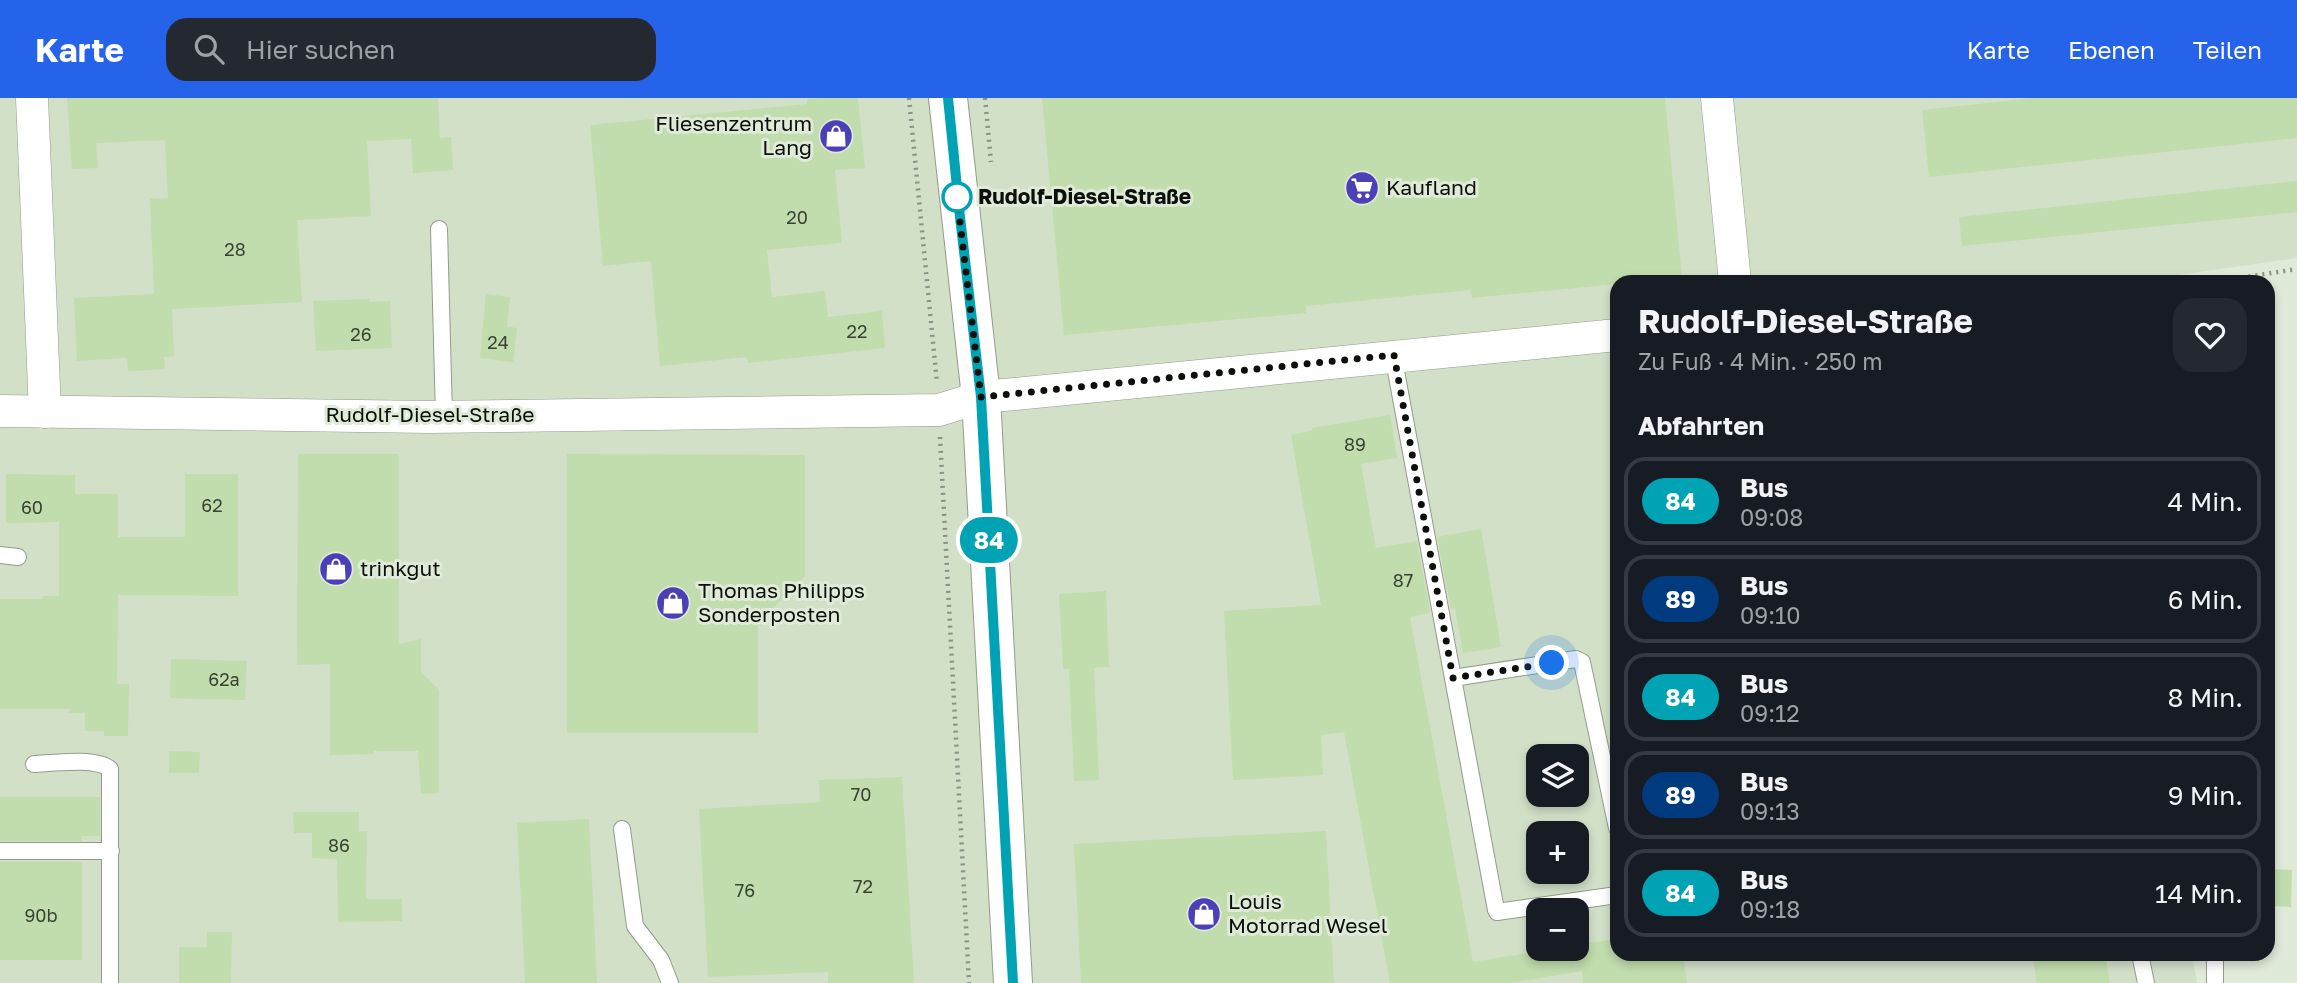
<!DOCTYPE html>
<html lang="de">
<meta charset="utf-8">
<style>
body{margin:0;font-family:"Golos Text",sans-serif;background:#242831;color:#f1f3f6;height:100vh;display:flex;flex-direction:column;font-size:26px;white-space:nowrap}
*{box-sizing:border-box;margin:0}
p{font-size:23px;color:#9ea1a6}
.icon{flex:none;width:38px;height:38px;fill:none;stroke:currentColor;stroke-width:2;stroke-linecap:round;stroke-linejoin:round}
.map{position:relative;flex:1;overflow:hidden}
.drawer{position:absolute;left:1610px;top:177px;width:665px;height:686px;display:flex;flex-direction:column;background:#171b24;border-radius:21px;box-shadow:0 4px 10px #0003}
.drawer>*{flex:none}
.badge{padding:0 14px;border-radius:23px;font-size:24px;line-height:46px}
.controls{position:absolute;left:1526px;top:646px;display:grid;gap:14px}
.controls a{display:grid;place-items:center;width:63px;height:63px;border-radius:14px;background:#171b24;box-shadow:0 4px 10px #0003;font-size:35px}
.you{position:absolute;width:35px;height:35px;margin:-18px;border:5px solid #fff;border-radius:50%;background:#1a73e8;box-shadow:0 0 0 10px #1a73e833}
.map>.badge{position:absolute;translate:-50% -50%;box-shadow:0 0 0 4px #fff}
h2{padding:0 28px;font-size:26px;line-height:63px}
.round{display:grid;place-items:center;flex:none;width:74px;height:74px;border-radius:21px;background:#242831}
.summary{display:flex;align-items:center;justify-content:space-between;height:119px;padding:0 28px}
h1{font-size:33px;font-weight:700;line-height:52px}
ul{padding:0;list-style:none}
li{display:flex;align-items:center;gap:21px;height:88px;margin:0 14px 10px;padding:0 14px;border:4px solid #363941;border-radius:21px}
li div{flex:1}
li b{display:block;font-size:26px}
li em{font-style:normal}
li .badge{min-width:77px;font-weight:700;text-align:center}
header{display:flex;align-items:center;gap:42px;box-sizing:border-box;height:98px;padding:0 35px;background:#2563eb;color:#fff}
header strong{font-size:33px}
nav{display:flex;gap:38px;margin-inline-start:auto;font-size:24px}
.search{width:490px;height:63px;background:#242831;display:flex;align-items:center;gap:18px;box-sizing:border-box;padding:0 24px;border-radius:21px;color:#9ea1a6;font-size:26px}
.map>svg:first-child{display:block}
.built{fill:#d2e0c8;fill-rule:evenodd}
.building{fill:#c1dcad}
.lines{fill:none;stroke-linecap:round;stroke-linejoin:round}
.service-casing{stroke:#929c8b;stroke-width:18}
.minor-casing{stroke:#929c8b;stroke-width:33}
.tertiary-casing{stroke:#929c8b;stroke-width:40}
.path{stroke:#8a9285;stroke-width:4.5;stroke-dasharray:2 5;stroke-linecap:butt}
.service{stroke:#fff;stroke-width:16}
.minor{stroke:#fff;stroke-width:32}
.tertiary{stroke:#fff;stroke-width:38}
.line-casing{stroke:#fff;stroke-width:16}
.line{stroke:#00a3b4;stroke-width:10}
.walk{stroke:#0c100a;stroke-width:7;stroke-dasharray:0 12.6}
.stop-dot{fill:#fff;stroke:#00a3b4;stroke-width:3.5}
.labels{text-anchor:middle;stroke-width:6;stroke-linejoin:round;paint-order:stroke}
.number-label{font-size:18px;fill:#394333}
.poi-label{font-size:21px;fill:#0c100a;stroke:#e0ead8;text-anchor:start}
.stop-label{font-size:21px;font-weight:bold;fill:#0c100a;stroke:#e0ead8;text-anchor:start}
.street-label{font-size:21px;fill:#0c100a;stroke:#e0ead8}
</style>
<header>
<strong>Karte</strong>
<div class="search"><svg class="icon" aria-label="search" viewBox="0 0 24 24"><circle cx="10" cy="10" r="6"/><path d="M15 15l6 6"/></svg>Hier suchen</div>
<nav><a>Karte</a><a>Ebenen</a><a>Teilen</a></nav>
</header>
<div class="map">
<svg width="2297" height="885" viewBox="0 0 2297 885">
<rect width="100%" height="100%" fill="#e0ead8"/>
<path class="built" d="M0,0H2297V160L2129,184H1758L1753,180L1752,184H1617V856H2192L2197,885H0ZM1538,658H1577V696H1538ZM1538,735H1577V774H1538ZM1538,812H1577V850H1538Z"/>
<g class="building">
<polygon points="67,0 438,0 440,40 451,39 453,72 413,75 411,41 367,43 371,118 297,122 302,204 172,211 174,258 164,259 165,271 128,273 127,260 77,263 74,200 154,196 150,101 168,100 165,42 96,45 98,70 72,71"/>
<polygon points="822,0 858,0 865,70 835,72 842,145 767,152 772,199 825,193 828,219 882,213 885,250 748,265 747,259 660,268 651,163 603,168 590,27 807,6 807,1"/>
<polygon points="1042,0 1665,0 1682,180 1653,184 1617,184 1617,186 1472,200 1471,192 1306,208 1306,215 1064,237"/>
<polygon points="2034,0 2297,0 2297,40 1929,79 1922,12"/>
<polygon points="2297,83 2297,114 1962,148 1959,119"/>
<polygon points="486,196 510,199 507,229 517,230 513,264 480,260"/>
<polygon points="370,201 370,204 390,203 392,250 316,253 313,203"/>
<polygon points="1390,317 1397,360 1361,366 1376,450 1417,443 1430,515 1410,519 1473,864 1558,850 1577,850 1577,847 1617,841 1617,856 1683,856 1687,885 1583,885 1582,873 1510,885 1390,885 1344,634 1321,637 1323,677 1233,682 1224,513 1321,507 1291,337 1312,333 1312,330"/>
<polygon points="298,356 399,356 399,546 421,541 421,574 439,592 439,695 421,696 418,653 374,653 374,656 330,657 330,566 297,567"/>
<polygon points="567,356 805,357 805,478 758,525 758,635 567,635"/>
<polygon points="6,376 75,377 75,396 118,396 118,439 185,439 185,376 238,376 238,498 118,497 117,586 129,586 128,638 104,638 104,633 85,633 85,615 69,615 69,611 0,611 0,501 43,501 43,498 59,498 59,424 6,425"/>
<polygon points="1481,431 1501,549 1463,555 1455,510 1451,511 1437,439"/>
<polygon points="1106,493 1109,569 1094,570 1099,682 1074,683 1069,571 1063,571 1059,496"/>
<polygon points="171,561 247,563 245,602 170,600"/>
<polygon points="169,653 200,654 199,675 169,675"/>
<polygon points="902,679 914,885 828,885 828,874 708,879 699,711 820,704 819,682"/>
<polygon points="0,699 100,699 100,738 82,738 82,743 0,743"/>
<polygon points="293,714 359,714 359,733 367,733 366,801 402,801 402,823 338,824 337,761 312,760 312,735 294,735"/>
<polygon points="589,721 597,885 525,885 517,725"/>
<polygon points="1326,733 1334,885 1081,885 1074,746"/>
<rect x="0" y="764" width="82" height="98"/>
<polygon points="2268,771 2292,772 2291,809 2268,808"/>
<polygon points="207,834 232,834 231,885 179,885 179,849 207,849"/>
<polygon points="2032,856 2105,856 2110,885 2037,885"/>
</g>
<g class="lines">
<g class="service-casing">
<g id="service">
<polyline points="439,131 444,318"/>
<polyline points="1393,257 1496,812 1497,814 1617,797"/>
<polyline points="0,457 18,459"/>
<polyline points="1453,580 1576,561 1582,564 1617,730"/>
<path d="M34,666C53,665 96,659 110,671V885"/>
<polyline points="622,731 635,828 661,862 670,885"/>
<polyline points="0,753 111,753"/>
<polyline points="2140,856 2146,885"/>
<polyline points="2215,885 2215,856"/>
</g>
</g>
<g class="minor-casing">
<g id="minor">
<polyline points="32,0 45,314"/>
<polyline points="1717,0 1735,184"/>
<polyline points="0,313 429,319 939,312 981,299 1015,296 1617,237"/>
</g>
</g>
<g class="tertiary-casing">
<polyline id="tertiary" points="948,0 981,299 1013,885"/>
</g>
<g class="path">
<polyline points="909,0 937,285"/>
<polyline points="985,0 991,64"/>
<polyline points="2214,184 2297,171"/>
<polyline points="940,339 969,885"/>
</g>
<use href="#service" class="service"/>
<use href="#minor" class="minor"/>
<use href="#tertiary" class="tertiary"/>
</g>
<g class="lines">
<g class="line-casing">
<polyline id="line" points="948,0 960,119 981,299 1013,885"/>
</g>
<use href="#line" class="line"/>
<polyline class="walk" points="957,99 981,299 1394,257 1453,580 1552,565"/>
</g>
<defs>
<g id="shop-disc" transform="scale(1.75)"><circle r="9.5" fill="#4c40b7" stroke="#e0ead8"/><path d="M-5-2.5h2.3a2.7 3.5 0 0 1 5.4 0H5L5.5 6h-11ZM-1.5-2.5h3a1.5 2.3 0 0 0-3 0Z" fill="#fff"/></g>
<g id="supermarket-disc" transform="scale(1.75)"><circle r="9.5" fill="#4c40b7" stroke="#e0ead8"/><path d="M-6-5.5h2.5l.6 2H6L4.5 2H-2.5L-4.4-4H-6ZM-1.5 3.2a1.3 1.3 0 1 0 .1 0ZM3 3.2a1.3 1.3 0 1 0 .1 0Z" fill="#fff"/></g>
</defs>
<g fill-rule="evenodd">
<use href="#shop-disc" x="836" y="38"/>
<use href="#supermarket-disc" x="1362" y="90"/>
<use href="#shop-disc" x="336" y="471"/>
<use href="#shop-disc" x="673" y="505"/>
<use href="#shop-disc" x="1204" y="816"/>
</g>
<circle class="stop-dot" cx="957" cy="99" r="14"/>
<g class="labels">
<g class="number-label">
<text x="797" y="126">20</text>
<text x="235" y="158">28</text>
<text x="857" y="240">22</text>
<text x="361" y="243">26</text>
<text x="498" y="251">24</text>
<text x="1355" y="353">89</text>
<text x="212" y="414">62</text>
<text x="32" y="416">60</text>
<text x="1403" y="489">87</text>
<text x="224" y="588">62a</text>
<text x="861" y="703">70</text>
<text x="339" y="754">86</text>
<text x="863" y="795">72</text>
<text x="745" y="799">76</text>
<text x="41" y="824">90b</text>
</g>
<g class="poi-label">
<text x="812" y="33" text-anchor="end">Fliesenzentrum<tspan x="812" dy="24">Lang</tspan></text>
<text x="1386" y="97">Kaufland</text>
<text x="360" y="478">trinkgut</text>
<text x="698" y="500">Thomas Philipps<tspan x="698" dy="24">Sonderposten</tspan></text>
<text x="1228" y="811">Louis<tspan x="1228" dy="24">Motorrad Wesel</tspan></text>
</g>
<g class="stop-label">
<text x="978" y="106">Rudolf-Diesel-Straße</text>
</g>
<g class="street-label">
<text x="430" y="324">Rudolf-Diesel-Straße</text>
</g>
</g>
</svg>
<div class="controls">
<a><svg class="icon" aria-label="layers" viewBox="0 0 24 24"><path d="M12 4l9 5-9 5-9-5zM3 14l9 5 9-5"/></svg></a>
<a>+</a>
<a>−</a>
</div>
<div class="you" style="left:1552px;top:565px"></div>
<b class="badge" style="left:989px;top:442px;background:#00a3b4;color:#fff">84</b>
<section class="drawer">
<div class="summary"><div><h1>Rudolf-Diesel-Straße</h1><p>Zu Fuß · 4 Min. · 250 m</p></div><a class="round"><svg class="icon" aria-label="heart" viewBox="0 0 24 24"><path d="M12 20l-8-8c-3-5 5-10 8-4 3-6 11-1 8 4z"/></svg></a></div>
<h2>Abfahrten</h2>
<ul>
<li><span class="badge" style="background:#00a3b4;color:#fff">84</span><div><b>Bus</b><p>09:08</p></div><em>4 Min.</em></li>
<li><span class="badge" style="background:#003b80;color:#fff">89</span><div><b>Bus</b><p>09:10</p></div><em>6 Min.</em></li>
<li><span class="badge" style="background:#00a3b4;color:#fff">84</span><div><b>Bus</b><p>09:12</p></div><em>8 Min.</em></li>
<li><span class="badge" style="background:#003b80;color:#fff">89</span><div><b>Bus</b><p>09:13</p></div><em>9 Min.</em></li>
<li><span class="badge" style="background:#00a3b4;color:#fff">84</span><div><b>Bus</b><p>09:18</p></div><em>14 Min.</em></li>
</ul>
</section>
</div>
